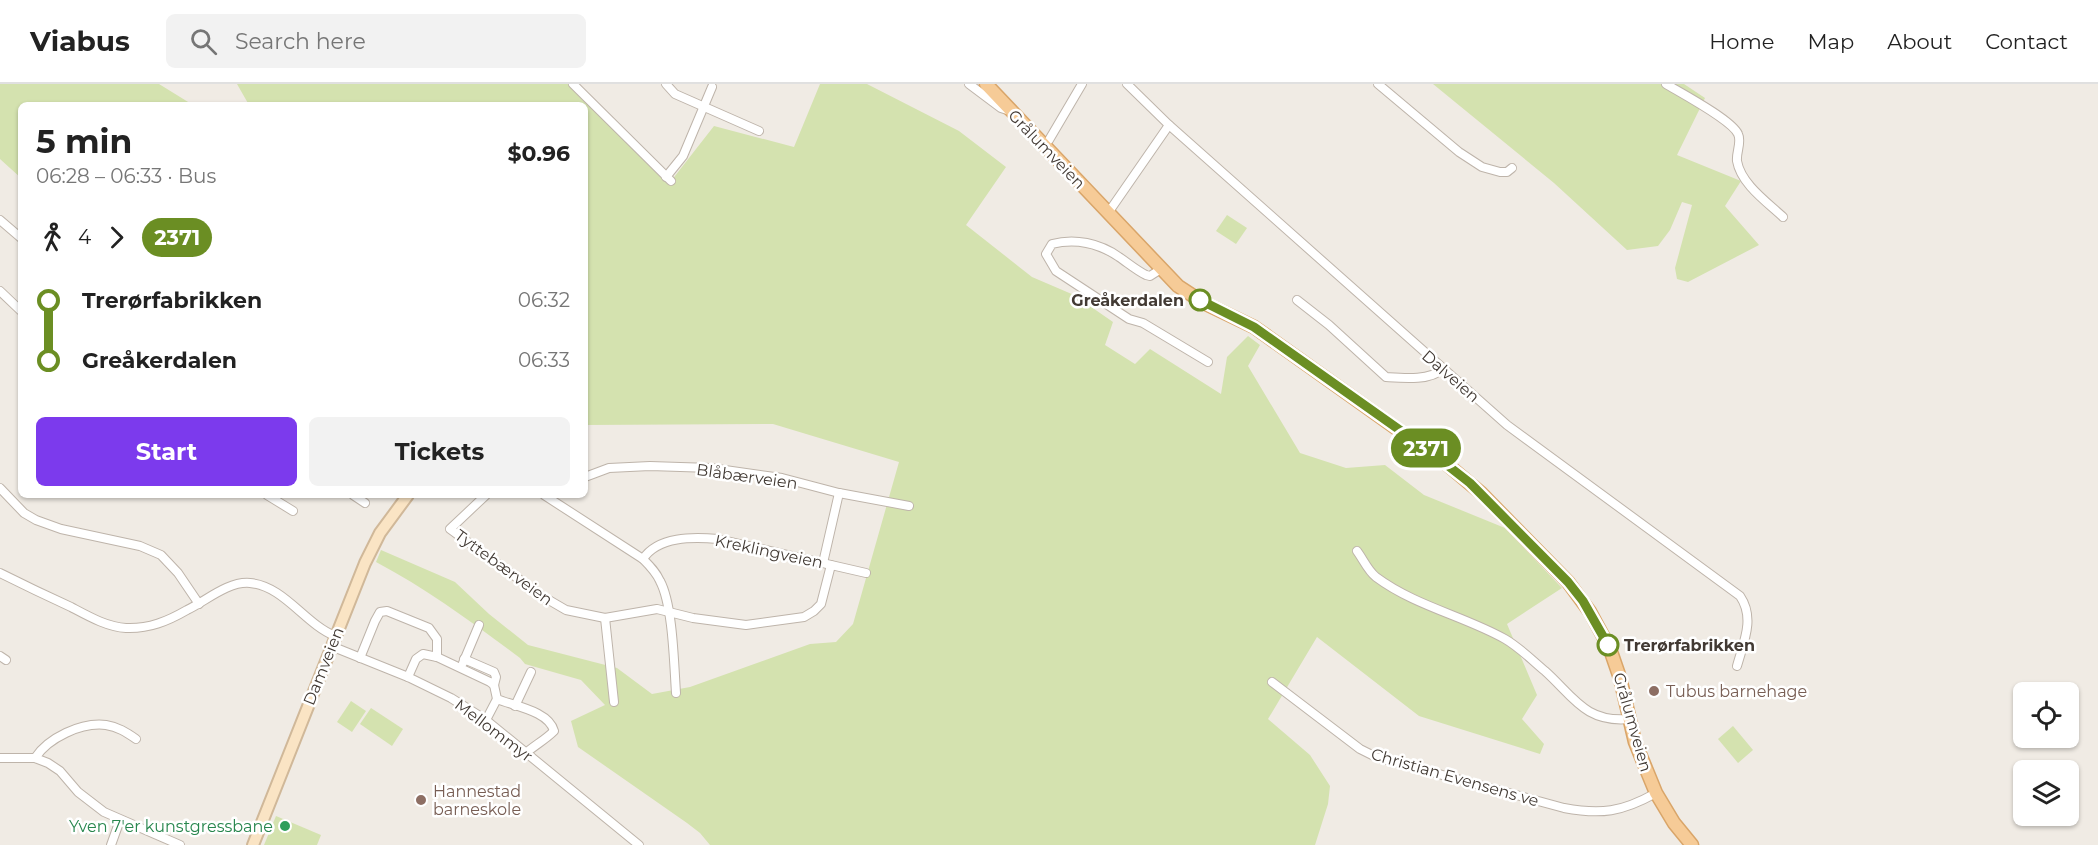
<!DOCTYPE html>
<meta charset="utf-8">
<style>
body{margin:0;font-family:Montserrat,sans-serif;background:#f2f2f2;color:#222;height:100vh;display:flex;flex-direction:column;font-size:22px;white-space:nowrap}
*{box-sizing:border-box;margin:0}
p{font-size:20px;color:#767676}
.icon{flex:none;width:33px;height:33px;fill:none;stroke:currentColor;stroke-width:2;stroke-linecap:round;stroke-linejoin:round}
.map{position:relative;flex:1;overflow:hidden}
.drawer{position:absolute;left:18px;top:18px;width:570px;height:396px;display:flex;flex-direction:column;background:#fff;border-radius:9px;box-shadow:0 2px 4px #0004}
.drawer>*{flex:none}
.badge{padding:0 12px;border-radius:20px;font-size:21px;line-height:39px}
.buttons{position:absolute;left:2013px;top:598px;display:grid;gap:12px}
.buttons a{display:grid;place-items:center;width:66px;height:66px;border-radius:9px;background:#fff;box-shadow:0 2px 4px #0004;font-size:30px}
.map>.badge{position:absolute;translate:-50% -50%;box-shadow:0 0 0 3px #fff}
.legs{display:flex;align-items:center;gap:9px;height:66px;padding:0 18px;font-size:20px}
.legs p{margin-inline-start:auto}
.head{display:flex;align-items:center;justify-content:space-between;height:102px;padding:0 18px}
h1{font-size:33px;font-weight:700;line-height:45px}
.primary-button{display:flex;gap:12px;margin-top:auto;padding:12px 18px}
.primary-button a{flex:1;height:69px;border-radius:9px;background:#7c3aed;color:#fff;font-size:24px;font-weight:700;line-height:69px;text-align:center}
.primary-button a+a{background:#f2f2f2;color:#222}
ul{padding:0 18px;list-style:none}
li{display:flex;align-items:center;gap:21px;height:60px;font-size:22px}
li i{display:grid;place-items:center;width:9px;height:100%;margin:0 8px;background:currentColor}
li i::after{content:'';width:15px;height:15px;margin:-8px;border:4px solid;border-radius:50%;background:#fff}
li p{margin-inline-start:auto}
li:first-child i{background:linear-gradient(#0000 50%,currentColor 0)}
li:last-child i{background:linear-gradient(currentColor 50%,#0000 0)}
header{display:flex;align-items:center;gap:36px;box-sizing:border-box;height:84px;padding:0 30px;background:#fff;border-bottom:2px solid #e0e0e0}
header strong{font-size:28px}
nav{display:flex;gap:33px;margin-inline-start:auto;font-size:21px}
.search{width:420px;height:54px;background:#f2f2f2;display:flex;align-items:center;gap:15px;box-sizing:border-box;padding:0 21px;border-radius:9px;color:#767676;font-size:22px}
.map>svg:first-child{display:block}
.green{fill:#d4e2af}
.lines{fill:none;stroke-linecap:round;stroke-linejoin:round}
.street-casing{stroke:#beb4aa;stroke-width:10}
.secondary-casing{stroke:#d0b899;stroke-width:14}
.primary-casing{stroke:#d9a569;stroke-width:15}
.street{stroke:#fff;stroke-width:8}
.secondary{stroke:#fae4c4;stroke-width:10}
.primary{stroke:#f6cb97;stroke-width:12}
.line-1-casing{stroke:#fff;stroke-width:14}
.line-1{stroke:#6b8e23;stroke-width:9}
.stop-1-dot{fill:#fff;stroke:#6b8e23;stroke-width:3}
.education-dot{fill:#8d6e63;stroke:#fff;stroke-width:2}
.leisure-dot{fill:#2e9e5b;stroke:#fff;stroke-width:2}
.labels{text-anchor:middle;stroke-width:5;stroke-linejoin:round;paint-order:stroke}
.street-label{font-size:16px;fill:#423a34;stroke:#fff}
.stop-label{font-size:16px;font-weight:bold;fill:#423a34;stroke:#fff;text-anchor:end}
.education-label{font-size:16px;fill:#785e54;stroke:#fff;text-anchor:start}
.leisure-label{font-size:16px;fill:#27864d;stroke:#fff;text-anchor:end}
</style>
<header>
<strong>Viabus</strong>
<div class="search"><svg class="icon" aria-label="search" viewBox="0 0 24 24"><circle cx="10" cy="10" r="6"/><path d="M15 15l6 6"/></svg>Search here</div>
<nav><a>Home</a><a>Map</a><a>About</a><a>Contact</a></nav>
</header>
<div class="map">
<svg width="2098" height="761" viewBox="0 0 2098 761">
<rect width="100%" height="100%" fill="#f0ebe4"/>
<g class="green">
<polygon points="0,0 159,0 193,21 21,21 21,94 0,75"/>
<path d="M237,0H573L671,97L714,42L794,63L820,0H867L959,47L1006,83L966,141L1032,193L1074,211L1113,238L1105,261L1135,280L1150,265L1221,310L1227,273L1248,252L1260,261L1248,282L1300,369L1346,384L1385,381L1424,411L1505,444L1562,504L1507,540L1537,611L1522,635L1544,660L1540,670L1419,632L1317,553L1268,635L1310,671L1330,702L1328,720L1315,761H710L700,749L687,739L578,663L571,637L605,621L581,596L525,580L520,574C473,539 427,505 376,478L381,466L455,498L489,530L528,561L617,584L652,610L690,603L810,560L836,558L853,540L899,378L773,340L585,341V21H249Z"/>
<polygon points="1433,0 1684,0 1705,14 1677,71 1741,97 1725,122 1759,161 1688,198 1677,195 1675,184 1692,121 1682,118 1670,146 1658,162 1627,166 1554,99"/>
<polygon points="1227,131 1247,144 1236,160 1216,147"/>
<polygon points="351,617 366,627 352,648 337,638"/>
<polygon points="371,624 403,645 392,662 360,640"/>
<polygon points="1733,642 1753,666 1738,679 1718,655"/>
<polygon points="276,732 321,751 317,761 264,761"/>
</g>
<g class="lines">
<g class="street-casing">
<g id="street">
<polyline points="573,0 671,97"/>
<polyline points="666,0 675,10 759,47"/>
<polyline points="969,0 1001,24 1010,27"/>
<path d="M1127,0L1169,41L1507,341L1740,512C1755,534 1744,557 1737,582"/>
<polyline points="1378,0 1459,68 1482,83 1500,88 1507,88 1512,84"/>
<path d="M1666,0C1681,9 1732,36 1738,50C1742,58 1736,68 1737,77C1741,100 1767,118 1783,133"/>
<polyline points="1049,56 1082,0"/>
<polyline points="666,93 683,72 712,3"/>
<polyline points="1108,129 1169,41"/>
<polyline points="0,136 21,154"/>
<path d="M1161,185L1150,192L1146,191C1136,186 1128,179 1119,173C1099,159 1075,154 1052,160L1046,170L1056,187L1129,235L1143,239L1208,278"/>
<polyline points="0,207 21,227"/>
<path d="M1297,216L1329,241L1386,293C1401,294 1431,297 1442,285"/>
<polyline points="585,393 609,384 650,382 711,384 782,394 839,409 909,422"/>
<polyline points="0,404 24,429 36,436 61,445 140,462 161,471 178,489 199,520"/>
<polyline points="267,411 293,427"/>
<polyline points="353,411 365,419"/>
<polyline points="486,411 450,445 542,512 566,526 605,534 657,525 693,534 746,541 804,533 814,527 821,520 831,481"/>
<path d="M544,411L643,475C650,482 656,488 660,497C673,521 674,581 676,609"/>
<path d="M1357,467C1363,475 1368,487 1376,493C1415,522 1464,532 1505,555C1519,563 1533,577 1545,587C1573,612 1585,639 1629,635"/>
<path d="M643,475C658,452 693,453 718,455L866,489"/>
<polyline points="823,479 839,409"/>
<path d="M0,489C24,501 47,512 71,523C88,532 107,543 126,544C149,545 168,537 187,526C206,517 228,497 250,499C284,502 305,540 335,552"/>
<polyline points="605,534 614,618"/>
<polyline points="331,562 408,593 451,614 486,636 639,761"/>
<polyline points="0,572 6,576"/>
<polyline points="360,574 375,537 380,528 387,527 429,544 437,555 437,573"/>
<polyline points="464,575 494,588 496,593 494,601"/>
<polyline points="463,579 479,541"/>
<path d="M408,593L416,575L423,570L437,573L490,598L494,601L497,615C514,622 549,627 554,647C545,656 535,661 526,669"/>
<path d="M1272,598L1360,665L1376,673L1564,724C1601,731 1622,728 1656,709"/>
<polyline points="515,622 531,588"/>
<polyline points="486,636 497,615"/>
<polyline points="0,674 35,674 48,679 60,687 78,708 104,728 180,761"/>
<path d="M35,674C48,654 81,638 106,641C118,643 126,648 136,655"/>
<polyline points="111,761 120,736"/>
</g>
</g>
<g class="secondary-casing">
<polyline id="secondary" points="253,761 365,479 380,449 408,411"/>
</g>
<g class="primary-casing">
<polyline id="primary" points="986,0 1178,202 1204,219 1254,243 1449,382 1481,409 1568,498 1590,528 1610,565 1620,594 1635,658 1656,709 1674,739 1692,761"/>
</g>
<use href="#street" class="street"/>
<use href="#secondary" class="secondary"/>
<use href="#primary" class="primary"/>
</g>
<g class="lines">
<g class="line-1-casing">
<polyline id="line-1" points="1200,216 1254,243 1428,366 1470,399 1568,498 1583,517 1608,561"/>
</g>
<use href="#line-1" class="line-1"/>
</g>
<g class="stop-1-dot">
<circle cx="1200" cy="216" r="10"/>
<circle cx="1608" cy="561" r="10"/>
</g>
<g class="education-dot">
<circle cx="1654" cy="607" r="6"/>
<circle cx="421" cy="716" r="6"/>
</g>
<circle class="leisure-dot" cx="285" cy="742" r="6"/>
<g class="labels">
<g class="street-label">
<text transform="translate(1047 65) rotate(46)" y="6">Grålumveien</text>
<text transform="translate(1451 292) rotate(41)" y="6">Dalveien</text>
<text transform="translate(747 392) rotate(8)" y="6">Blåbærveien</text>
<text transform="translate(769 467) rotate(12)" y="6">Kreklingveien</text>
<text transform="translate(504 483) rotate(36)" y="6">Tyttebærveien</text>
<text transform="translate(323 582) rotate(-68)" y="6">Damveien</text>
<text transform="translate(1633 638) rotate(74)" y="6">Grålumveien</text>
<text transform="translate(494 646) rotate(37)" y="6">Mellommyr</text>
<text transform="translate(1455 693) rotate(16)" y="6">Christian Evensens ve</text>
</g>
<g class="stop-label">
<text x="1184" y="222">Greåkerdalen</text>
<text x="1624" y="567" text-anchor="start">Trerørfabrikken</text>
</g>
<g class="education-label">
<text x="1666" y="613">Tubus barnehage</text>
<text x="433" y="713">Hannestad<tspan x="433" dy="18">barneskole</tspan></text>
</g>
<g class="leisure-label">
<text x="273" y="748">Yven 7'er kunstgressbane</text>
</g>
</g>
</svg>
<div class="buttons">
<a><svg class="icon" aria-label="locate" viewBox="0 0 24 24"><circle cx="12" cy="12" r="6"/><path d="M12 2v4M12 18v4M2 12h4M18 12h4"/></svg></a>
<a><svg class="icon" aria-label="layers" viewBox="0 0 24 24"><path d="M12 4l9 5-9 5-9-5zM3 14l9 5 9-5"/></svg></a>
</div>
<b class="badge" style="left:1426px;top:364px;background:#6b8e23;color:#fff">2371</b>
<section class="drawer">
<div class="head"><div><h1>5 min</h1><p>06:28 – 06:33 · Bus</p></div><b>$0.96</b></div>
<div class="legs"><svg class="icon" aria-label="walk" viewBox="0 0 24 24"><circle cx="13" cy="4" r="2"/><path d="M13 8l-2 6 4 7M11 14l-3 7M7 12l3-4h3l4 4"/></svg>4<svg class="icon" aria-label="forward" viewBox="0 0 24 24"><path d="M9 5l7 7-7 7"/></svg><b class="badge" style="background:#6b8e23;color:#fff">2371</b></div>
<ul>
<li><i style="color:#6b8e23"></i><b>Trerørfabrikken</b><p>06:32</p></li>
<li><i style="color:#6b8e23"></i><b>Greåkerdalen</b><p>06:33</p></li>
</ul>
<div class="primary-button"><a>Start</a><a>Tickets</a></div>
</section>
</div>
